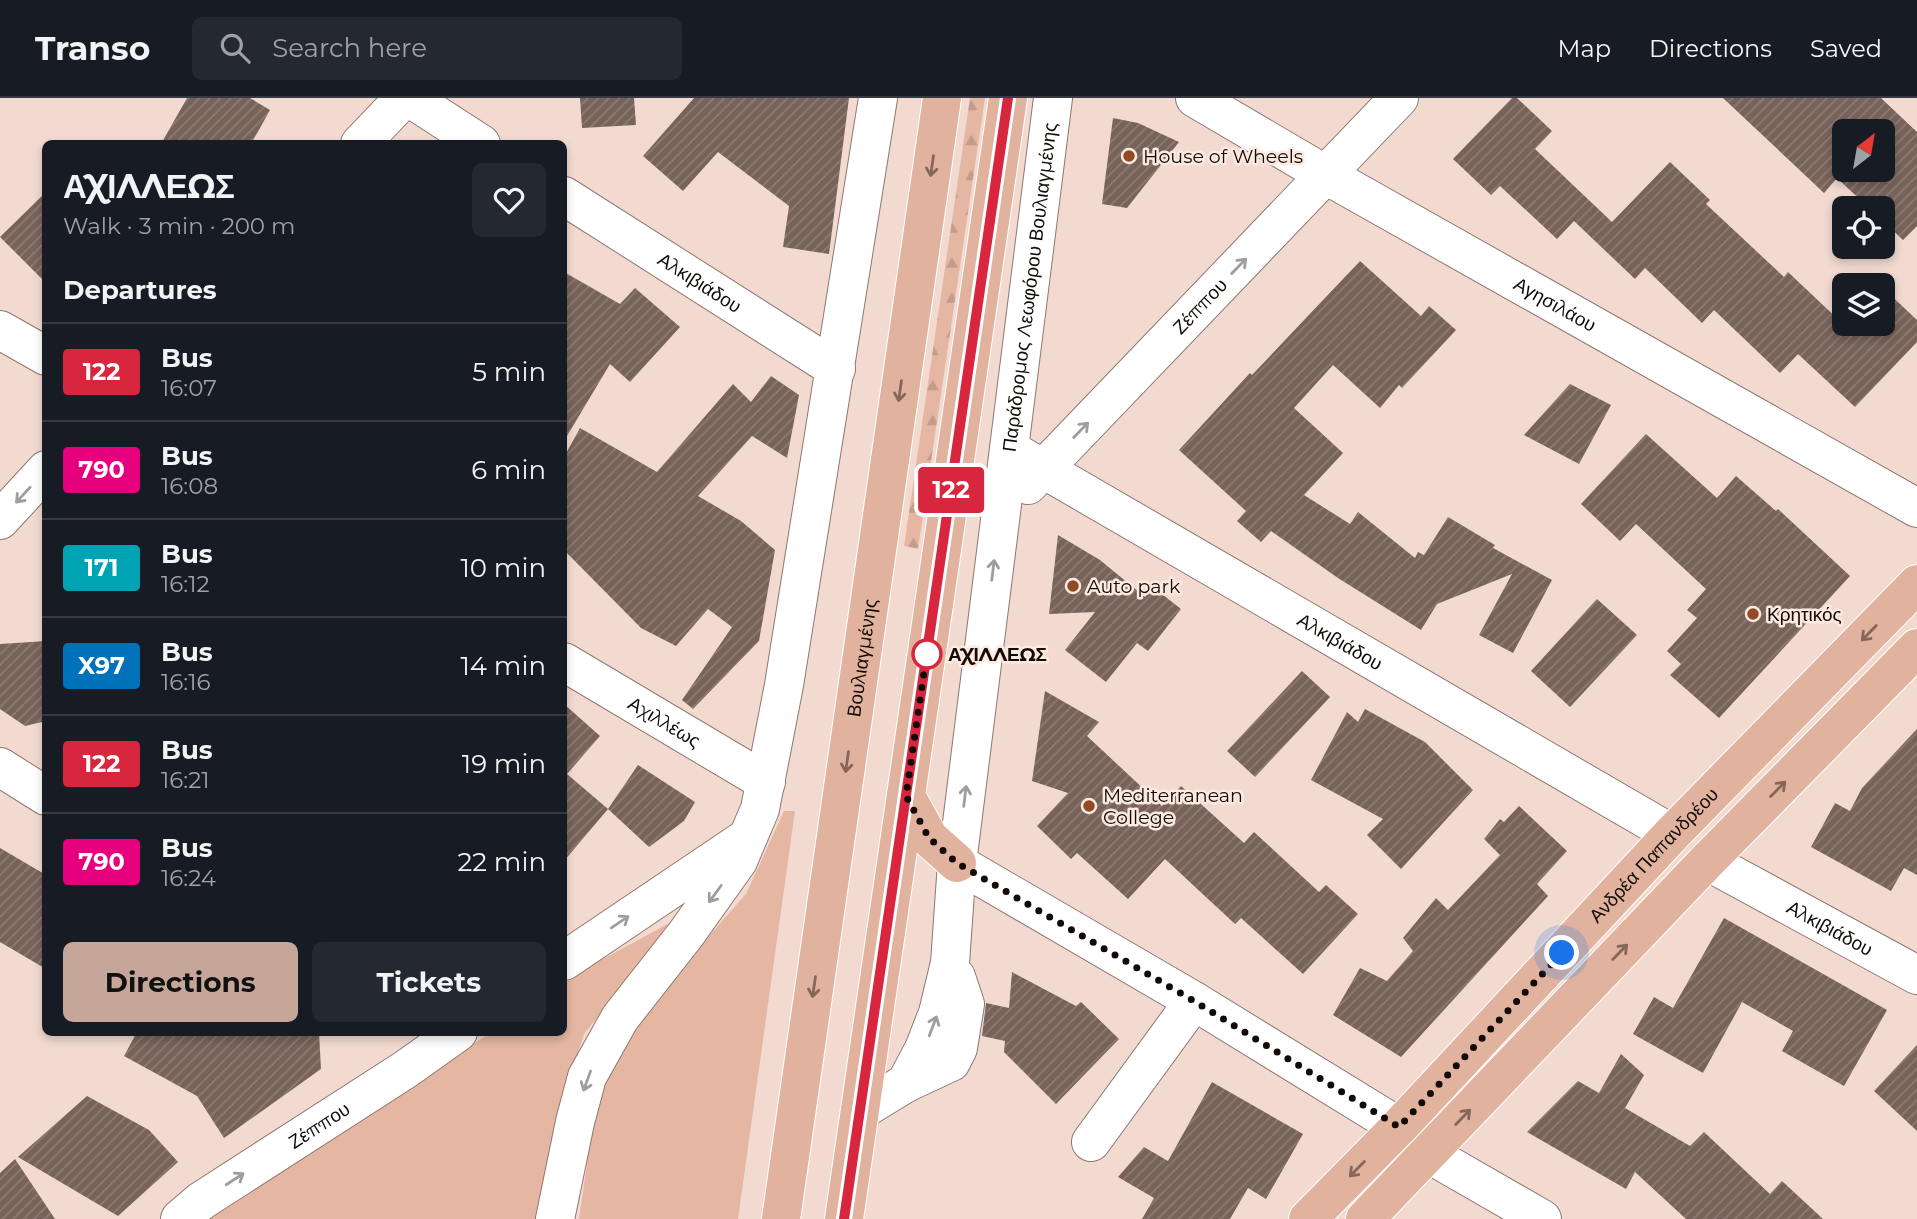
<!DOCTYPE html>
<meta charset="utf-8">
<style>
body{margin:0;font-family:Montserrat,sans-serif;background:#242831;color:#f1f3f6;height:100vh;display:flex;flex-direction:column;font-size:26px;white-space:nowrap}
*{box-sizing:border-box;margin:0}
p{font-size:23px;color:#9ea1a6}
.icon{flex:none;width:38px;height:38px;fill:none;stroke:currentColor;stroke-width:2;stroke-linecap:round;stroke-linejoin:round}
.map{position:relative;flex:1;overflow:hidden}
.sheet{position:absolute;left:42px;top:42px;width:525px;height:896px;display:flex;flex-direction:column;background:#171b24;border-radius:10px;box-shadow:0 4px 10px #0003}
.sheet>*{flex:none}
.badge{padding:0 14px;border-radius:5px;font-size:24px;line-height:46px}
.needle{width:46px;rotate:31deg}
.fabs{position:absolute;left:1832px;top:21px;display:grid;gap:14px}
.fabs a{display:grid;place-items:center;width:63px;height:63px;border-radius:10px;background:#171b24;box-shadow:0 4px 10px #0003;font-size:35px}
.you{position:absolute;width:35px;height:35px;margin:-18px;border:5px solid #fff;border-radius:50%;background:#1a73e8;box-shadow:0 0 0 10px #1a73e833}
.map>.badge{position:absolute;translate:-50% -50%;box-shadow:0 0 0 4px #fff}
h2{padding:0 21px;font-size:26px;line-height:63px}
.round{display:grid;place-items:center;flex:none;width:74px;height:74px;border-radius:10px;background:#242831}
.head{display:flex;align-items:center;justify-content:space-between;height:119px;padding:0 21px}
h1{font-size:33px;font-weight:700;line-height:52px}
.action{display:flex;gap:14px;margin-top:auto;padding:14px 21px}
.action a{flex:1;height:80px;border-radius:10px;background:#c6a698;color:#111;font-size:28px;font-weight:700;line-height:80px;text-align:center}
.action a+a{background:#242831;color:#f1f3f6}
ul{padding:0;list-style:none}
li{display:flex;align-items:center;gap:21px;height:98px;padding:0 21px;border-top:2px solid #363941}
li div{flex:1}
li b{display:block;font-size:26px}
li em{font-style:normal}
li .badge{min-width:77px;font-weight:700;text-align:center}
header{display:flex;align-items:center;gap:42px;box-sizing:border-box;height:98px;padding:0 35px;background:#171b24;border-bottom:2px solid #363941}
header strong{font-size:33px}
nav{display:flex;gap:38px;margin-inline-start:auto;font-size:24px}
.search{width:490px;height:63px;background:#242831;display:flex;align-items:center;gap:18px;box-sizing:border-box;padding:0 24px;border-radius:10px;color:#9ea1a6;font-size:26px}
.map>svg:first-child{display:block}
.grass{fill:#e5b7a3}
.forest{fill:url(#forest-firs)}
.building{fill:url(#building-hatch);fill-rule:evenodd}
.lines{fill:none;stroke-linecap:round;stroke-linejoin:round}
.minor-casing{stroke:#8d786f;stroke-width:40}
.major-casing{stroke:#fff;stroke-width:40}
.minor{stroke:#fff;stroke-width:38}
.major{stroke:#e1b39e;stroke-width:38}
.oneway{stroke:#84675a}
.oneway2{stroke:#a19d9c}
.line-casing{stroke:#fff;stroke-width:16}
.line{stroke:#d7263d;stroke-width:10}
.walk{stroke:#130b08;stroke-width:7;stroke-dasharray:0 12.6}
.poi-dot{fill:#914926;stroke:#fce9e0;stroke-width:2.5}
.stop-dot{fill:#fff;stroke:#d7263d;stroke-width:3.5}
.labels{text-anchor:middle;stroke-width:5;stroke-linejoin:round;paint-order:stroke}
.poi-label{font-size:19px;fill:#130b08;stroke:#fce9e0;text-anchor:start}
.street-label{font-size:19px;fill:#130b08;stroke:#fce9e0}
.stop-label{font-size:19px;font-weight:bold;fill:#130b08;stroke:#fce9e0;text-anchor:start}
</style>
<header>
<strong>Transo</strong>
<div class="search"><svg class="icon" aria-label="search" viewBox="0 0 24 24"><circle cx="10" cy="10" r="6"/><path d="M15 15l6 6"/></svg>Search here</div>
<nav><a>Map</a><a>Directions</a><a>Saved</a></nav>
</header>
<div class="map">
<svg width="1917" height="1121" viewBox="0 0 1917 1121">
<defs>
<pattern id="forest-firs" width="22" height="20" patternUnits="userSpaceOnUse" patternTransform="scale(1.75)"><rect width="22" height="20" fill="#e5b7a3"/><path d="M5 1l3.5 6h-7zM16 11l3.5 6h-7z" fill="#c49c8b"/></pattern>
<pattern id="building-hatch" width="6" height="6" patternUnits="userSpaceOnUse" patternTransform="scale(1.75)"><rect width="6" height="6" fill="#78635a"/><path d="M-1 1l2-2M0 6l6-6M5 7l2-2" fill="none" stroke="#8b7c75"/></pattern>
</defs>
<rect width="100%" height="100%" fill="#f3dad0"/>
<g class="grass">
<polygon points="784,713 795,713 738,1121 579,1121 593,1025 600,991 618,956 644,917 693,856 746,796"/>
<polygon points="675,822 584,936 561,1007 545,1121 208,1121 490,935 564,934 564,886 592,867"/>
</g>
<polygon class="forest" points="970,0 985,0 918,451 904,448"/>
<g class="building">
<polygon points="187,0 250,0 270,12 251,46 161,46"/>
<polygon points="580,0 634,0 636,27 582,30"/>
<polygon points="694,0 849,0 829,156 783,149 789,108 718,54 683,93 643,58"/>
<polygon points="1512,0 1517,0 1552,33 1535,51 1612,124 1670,64 1710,102 1706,106 1784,179 1788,174 1843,226 1883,226 1883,190 1917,222 1917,244 1855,309 1798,256 1780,275 1714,212 1702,225 1645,170 1635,181 1574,123 1557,141 1500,88 1491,97 1453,61"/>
<path d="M1723,0H1881L1917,34V128L1903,142L1883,123V110H1869L1837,80L1824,95ZM1844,33H1883V72H1844Z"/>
<polygon points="1113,20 1138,25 1179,44 1127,110 1102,106"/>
<polygon points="46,94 46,185 0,139"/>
<polygon points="1360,163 1421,218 1429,208 1456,232 1402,290 1399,287 1380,310 1333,267 1294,310 1343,355 1304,397 1350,426 1358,414 1415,460 1418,454 1424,457 1448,419 1495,447 1493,450 1552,482 1513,555 1479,537 1512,476 1437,506 1421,532 1338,480 1271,433 1261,444 1237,423 1246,413 1179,352 1250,275 1252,277"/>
<polygon points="564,174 620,206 635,190 680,229 630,284 610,266 564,343"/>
<polygon points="771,278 799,297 787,360 752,338 698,398 741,423 775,452 759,543 693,611 682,602 732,529 708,511 676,548 641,530 564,452 564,359 580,330 657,374 733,286 751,304"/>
<polygon points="1570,286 1611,307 1579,366 1524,337"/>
<polygon points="1646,336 1717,400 1736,378 1776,413 1778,411 1850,478 1719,620 1670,577 1681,566 1667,553 1697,520 1687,512 1706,491 1636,426 1620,443 1581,406"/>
<polygon points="1058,437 1100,462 1145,499 1153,489 1181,511 1148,553 1137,545 1106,584 1065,552 1095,514 1049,516"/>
<polygon points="1597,501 1637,537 1570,609 1531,573"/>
<polygon points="46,543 46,623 25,628 0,611 0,546"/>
<polygon points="1302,573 1330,599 1255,679 1227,653"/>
<polygon points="1045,593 1099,624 1087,638 1162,708 1181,688 1244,745 1254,734 1319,794 1326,787 1358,816 1303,876 1241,820 1235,826 1165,761 1128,801 1077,755 1071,761 1037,728 1068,695 1032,683"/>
<polygon points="564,606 600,638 567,676 608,711 564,763"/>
<polygon points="1365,611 1425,644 1473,692 1401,771 1367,737 1383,721 1311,682 1347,614 1358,624"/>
<polygon points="1917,631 1917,777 1904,770 1891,793 1811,749 1835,705 1850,713 1862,690"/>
<polygon points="638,667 695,704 684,723 649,749 608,711"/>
<polygon points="1519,708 1567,753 1537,786 1548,798 1401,959 1333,917 1360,870 1387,883 1413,853 1403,840 1436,800 1448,812 1500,757 1484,741 1500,721 1504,724"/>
<polygon points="0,750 46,777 46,871 0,844"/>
<polygon points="1724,820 1887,912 1844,988 1782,953 1793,933 1742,904 1703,975 1633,936 1654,899 1673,910"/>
<polygon points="1012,874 1076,908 1081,904 1119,941 1056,1006 1004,954 1005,943 982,938 986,905 1009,910"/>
<polygon points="137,934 319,934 321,971 224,1040 197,998 124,958"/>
<polygon points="1917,947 1917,1033 1874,993"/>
<polygon points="1621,956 1644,977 1625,1010 1690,1048 1704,1034 1770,1096 1782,1083 1823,1121 1686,1121 1635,1074 1626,1091 1527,1034 1578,983 1599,995"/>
<polygon points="1212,984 1303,1036 1266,1101 1248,1090 1230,1121 1142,1121 1154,1100 1118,1079 1144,1049 1168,1063"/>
<polygon points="87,998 149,1032 178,1064 118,1118 18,1059"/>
<polygon points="15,1061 55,1121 0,1121 0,1075"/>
</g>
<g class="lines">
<g class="minor-casing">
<g id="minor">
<polyline points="410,0 481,46"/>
<path id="s1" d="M1195,0L1326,77L1917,410"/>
<polyline points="360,46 404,0"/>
<path id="s2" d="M564,98L836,271"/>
<polyline points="0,232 46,258"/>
<path id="s3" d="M1009,351L1672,736"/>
<path id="s4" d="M1028,387L1399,0"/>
<polyline points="0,422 46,372"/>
<path id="s5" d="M564,564L766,684"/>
<polyline points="0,669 46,698"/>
<path id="s6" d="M1707,763L1917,877"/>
<polyline points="957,765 1194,903 1399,1029"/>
<polyline points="564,863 745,741"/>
<polyline points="906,985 951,964 958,950 965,906 956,879"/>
<path id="s7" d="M860,1013L906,985L924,951L938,915L950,865L957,765L1053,0"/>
<polyline points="1091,1044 1194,903"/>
<polyline points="1429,1056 1542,1121"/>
<path id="s8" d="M180,1121L201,1103L406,971L458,934"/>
<polyline points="555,1121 575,1024 587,979 620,920 686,836 738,763 760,711 784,587 878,0"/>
</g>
</g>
<g class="major-casing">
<g id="major">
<polyline points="906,698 929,740 957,765"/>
<path id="s9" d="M781,1121L942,0"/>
<polyline points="844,1121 1008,0"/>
<path id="s10" d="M1308,1121L1399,1029L1672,736L1917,486"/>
<polyline points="1365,1121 1707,763 1917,550"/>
</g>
</g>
<use href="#minor" class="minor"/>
<use href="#major" class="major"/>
</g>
<defs><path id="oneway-shaft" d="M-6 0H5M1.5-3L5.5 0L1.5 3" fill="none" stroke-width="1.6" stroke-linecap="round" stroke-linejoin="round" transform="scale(1.75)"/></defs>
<g class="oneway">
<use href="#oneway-shaft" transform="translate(932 68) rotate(98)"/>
<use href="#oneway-shaft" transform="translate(900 293) rotate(98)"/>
<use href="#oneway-shaft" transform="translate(1869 535) rotate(134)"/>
<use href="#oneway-shaft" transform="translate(847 664) rotate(98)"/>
<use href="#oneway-shaft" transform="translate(1778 691) rotate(-45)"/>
<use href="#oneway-shaft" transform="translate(1620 854) rotate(-46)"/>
<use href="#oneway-shaft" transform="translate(814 889) rotate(98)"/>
<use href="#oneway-shaft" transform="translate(1463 1019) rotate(-46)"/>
<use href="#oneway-shaft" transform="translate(1357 1071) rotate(135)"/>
</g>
<g class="oneway2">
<use href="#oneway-shaft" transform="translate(1239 168) rotate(-46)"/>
<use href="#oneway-shaft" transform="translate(1081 332) rotate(-46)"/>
<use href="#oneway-shaft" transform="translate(23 397) rotate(133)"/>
<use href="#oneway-shaft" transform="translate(993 472) rotate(-83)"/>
<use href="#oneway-shaft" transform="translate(965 698) rotate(-83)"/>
<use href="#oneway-shaft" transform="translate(715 796) rotate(126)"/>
<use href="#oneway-shaft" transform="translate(620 824) rotate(-34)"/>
<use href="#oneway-shaft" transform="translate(933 928) rotate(-69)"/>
<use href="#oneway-shaft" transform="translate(587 983) rotate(110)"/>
<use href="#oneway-shaft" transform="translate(235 1081) rotate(-33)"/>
</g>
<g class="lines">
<g class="line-casing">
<polyline id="line" points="844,1121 1008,0"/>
</g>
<use href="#line" class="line"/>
<polyline class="walk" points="927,556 927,554 906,698 929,740 957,765 1194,903 1399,1029 1562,855"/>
</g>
<g class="poi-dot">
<circle cx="1129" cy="58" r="7"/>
<circle cx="1073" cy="488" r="7"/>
<circle cx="1753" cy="516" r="7"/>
<circle cx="1089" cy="708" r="7"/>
</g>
<circle class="stop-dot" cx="927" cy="556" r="14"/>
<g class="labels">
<g class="poi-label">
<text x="1143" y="65">House of Wheels</text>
<text x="1087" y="495">Auto park</text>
<text x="1767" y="523">Κρητικός</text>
<text x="1103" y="704">Mediterranean<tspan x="1103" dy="22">College</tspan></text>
</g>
<g class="street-label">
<text dy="7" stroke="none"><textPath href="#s2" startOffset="161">Αλκιβιάδου</textPath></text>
<text dy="7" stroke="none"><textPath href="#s7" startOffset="863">Παράδρομος Λεωφόρου Βουλιαγμένης</textPath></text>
<text dy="7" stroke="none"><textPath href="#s1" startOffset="415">Αγησιλάου</textPath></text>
<text dy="7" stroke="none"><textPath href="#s4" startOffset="248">Ζέππου</textPath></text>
<text dy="7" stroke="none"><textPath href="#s3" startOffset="383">Αλκιβιάδου</textPath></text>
<text dy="7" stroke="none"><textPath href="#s9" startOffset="567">Βουλιαγμένης</textPath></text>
<text dy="7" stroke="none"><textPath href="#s5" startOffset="117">Αχιλλέως</textPath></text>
<text dy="7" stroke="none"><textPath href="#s10" startOffset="502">Ανδρέα Παπανδρέου</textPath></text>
<text dy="7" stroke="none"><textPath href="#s6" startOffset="140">Αλκιβιάδου</textPath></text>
<text dy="7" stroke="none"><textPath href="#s8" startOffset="168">Ζέππου</textPath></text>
</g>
<g class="stop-label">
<text x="948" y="563">ΑΧΙΛΛΕΩΣ</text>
</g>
</g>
</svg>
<div class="fabs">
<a><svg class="needle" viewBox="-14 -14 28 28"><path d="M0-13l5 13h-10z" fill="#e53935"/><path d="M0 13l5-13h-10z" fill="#9ea1a6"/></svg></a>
<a><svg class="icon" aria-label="locate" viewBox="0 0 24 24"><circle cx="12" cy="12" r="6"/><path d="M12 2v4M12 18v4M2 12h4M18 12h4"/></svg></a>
<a><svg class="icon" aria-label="layers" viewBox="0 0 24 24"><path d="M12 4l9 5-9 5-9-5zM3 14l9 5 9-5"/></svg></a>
</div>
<div class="you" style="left:1562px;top:855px"></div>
<b class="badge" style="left:951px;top:392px;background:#d7263d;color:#fff">122</b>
<section class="sheet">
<div class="head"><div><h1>ΑΧΙΛΛΕΩΣ</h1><p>Walk · 3 min · 200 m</p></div><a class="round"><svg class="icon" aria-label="heart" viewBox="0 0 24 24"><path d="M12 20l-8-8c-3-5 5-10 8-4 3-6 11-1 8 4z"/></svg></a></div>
<h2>Departures</h2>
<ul>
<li><span class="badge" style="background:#d7263d;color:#fff">122</span><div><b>Bus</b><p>16:07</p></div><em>5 min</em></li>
<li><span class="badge" style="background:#e6007e;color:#fff">790</span><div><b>Bus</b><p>16:08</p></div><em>6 min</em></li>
<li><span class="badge" style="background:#00a3b4;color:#fff">171</span><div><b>Bus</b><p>16:12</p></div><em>10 min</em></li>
<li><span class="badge" style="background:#0072bc;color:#fff">X97</span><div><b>Bus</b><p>16:16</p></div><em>14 min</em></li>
<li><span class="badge" style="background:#d7263d;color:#fff">122</span><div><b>Bus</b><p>16:21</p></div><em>19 min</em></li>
<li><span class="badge" style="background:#e6007e;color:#fff">790</span><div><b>Bus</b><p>16:24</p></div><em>22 min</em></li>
</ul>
<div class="action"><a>Directions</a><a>Tickets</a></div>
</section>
</div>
